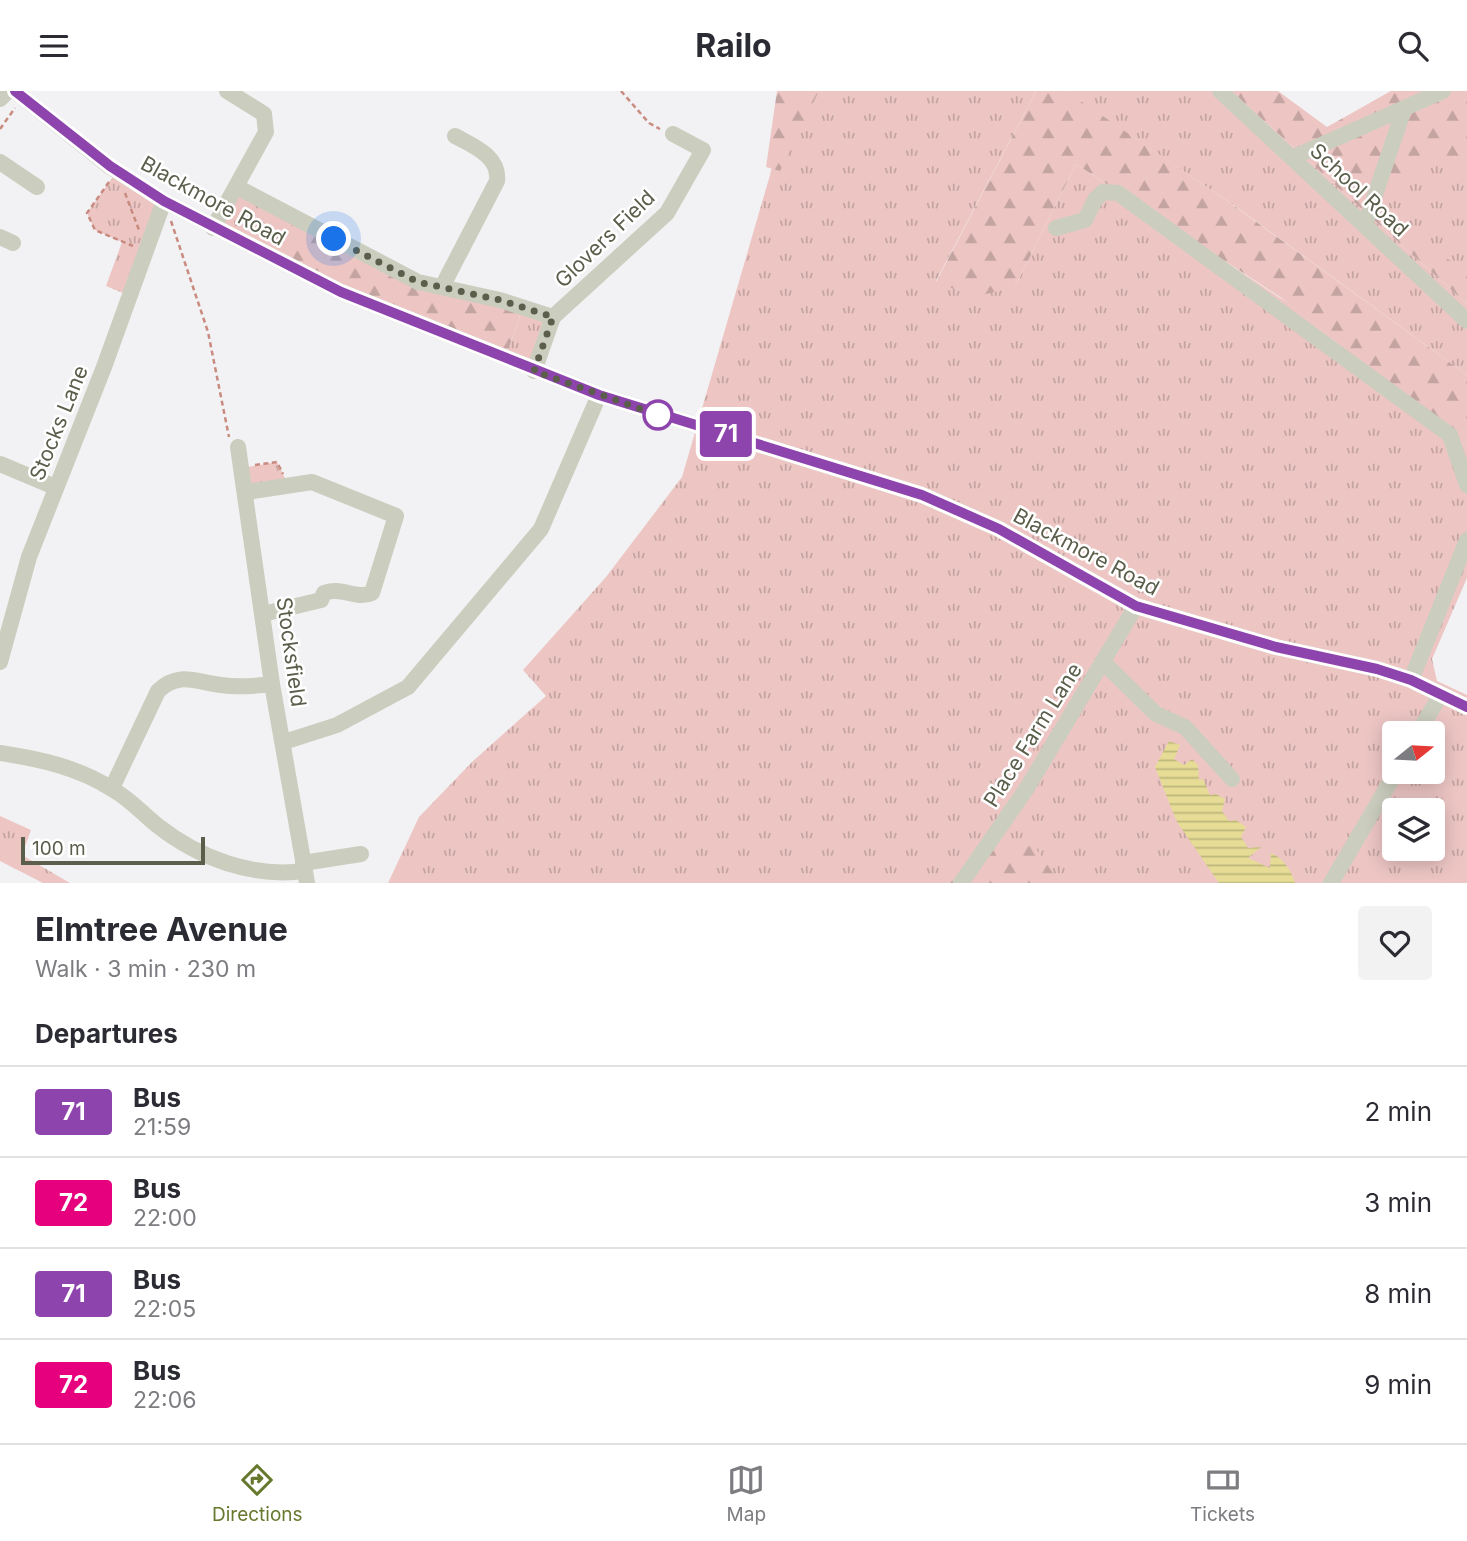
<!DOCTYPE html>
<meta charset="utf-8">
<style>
body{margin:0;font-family:Inter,sans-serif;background:#f2f2f3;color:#2b2b33;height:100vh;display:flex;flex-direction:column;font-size:26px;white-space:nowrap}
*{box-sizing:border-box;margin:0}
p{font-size:23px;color:#7c7c81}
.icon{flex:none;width:38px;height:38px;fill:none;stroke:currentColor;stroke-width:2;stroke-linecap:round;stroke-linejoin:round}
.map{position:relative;height:792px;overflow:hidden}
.sheet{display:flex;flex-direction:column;background:#fff;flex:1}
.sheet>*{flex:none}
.badge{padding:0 14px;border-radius:5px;font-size:24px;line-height:46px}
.needle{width:46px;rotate:72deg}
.tools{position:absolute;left:1382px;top:630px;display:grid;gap:14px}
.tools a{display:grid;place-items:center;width:63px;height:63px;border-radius:7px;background:#fff;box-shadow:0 4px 18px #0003;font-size:35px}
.scale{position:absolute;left:21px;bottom:18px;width:184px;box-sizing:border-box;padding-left:7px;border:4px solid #5b5e4b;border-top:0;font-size:19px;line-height:24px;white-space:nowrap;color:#5b5e4b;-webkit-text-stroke:5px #fff;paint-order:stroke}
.you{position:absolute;width:35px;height:35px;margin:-18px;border:5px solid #fff;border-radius:50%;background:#1a73e8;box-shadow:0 0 0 10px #1a73e833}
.map>.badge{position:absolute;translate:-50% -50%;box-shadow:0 0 0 4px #fff}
h2{padding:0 35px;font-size:26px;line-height:63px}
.round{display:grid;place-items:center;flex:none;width:74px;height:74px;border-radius:7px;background:#f2f2f3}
.overview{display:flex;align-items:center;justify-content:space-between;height:119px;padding:0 35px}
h1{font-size:33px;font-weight:700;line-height:52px}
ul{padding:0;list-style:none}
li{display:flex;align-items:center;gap:21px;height:91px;padding:0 35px;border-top:2px solid #e1e1e2}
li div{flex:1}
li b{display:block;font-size:26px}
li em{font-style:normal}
li .badge{min-width:77px;font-weight:700;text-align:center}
header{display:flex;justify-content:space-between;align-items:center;height:91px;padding:0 35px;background:#fff;font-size:32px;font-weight:700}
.menu{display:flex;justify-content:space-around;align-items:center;height:98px;border-top:2px solid #e1e1e2;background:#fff;font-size:19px;color:#7c7c81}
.menu a{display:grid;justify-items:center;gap:4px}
.menu .on{color:#67792e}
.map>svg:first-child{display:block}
.grass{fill:url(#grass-tufts);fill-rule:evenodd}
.forest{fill:url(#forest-firs)}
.water{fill:url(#water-rules)}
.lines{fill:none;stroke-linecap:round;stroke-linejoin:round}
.path{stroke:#c98b7f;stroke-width:2.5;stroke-dasharray:5 3.5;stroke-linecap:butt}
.minor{stroke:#cbcdbe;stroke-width:16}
.line-casing{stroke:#fff;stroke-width:16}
.line{stroke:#8e44ad;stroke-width:10}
.walk{stroke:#5b5e4b;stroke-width:7;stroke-dasharray:0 12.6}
.stop-dot{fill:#fff;stroke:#8e44ad;stroke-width:3.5}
.labels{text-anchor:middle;stroke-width:5;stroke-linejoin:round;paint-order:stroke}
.street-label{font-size:21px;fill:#5b5e4b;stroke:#fff}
</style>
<header><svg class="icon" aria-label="menu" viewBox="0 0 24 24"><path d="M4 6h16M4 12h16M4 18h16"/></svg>Railo<svg class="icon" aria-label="search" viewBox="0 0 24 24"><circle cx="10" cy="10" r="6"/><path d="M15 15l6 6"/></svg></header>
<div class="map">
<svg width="1467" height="792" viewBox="0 0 1467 792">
<defs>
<pattern id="grass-tufts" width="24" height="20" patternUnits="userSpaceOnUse" patternTransform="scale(1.75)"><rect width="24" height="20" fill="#edc6c4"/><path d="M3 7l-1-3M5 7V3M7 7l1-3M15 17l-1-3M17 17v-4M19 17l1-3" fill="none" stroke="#c3a4a1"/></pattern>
<pattern id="forest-firs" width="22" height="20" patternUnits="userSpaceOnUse" patternTransform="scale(1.75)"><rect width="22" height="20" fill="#edc6c4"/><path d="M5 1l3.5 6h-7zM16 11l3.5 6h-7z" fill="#c3a4a1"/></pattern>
<pattern id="water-rules" width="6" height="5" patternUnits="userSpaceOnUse" patternTransform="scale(1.75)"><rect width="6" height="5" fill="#e6dc95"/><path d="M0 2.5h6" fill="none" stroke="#bdb67c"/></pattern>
</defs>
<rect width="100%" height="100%" fill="#f2f2f4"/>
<g class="grass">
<path d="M788,0H1036L936,190L1015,196L1076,73L1288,212L1467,356V487L1432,568L1437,590L1467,604V792H388L419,726L473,670L546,605L523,579L606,486L682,386L770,84ZM1395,642H1433V681H1395ZM1395,719H1433V758H1395Z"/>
<polygon points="1065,0 1231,0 1467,213 1467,284 1235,115"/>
<polygon points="1391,0 1467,0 1467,211 1303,51"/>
<polygon points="117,80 164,110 130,205 106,195 122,151 95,139 87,122"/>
<polygon points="237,96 279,118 250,156 213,137"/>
<polygon points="523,216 553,226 534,280 505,268"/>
<polygon points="277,371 288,393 247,401 242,377"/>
<polygon points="0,725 31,739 22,764 70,792 43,792 0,770"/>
</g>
<g class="forest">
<polygon points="777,0 819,0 780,80 766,76"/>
<polygon points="1036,0 1066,0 1229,111 1467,284 1467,356 1280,206 1076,73 1015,196 974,206 936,191"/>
<polygon points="1231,0 1278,0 1327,36 1391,0 1467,0 1467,76 1428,59 1369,110 1467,182 1467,213"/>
<polygon points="279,118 392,178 523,216 505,268 250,156 257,132"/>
<polygon points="983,749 1011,760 1032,752 1060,792 937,792"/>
</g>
<path class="water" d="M1169,650L1180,654L1174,668L1184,674L1192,668L1198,674L1199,689L1203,688L1210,704L1216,703L1225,708L1222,720L1229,730L1236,729L1246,736L1241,746L1248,757L1261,756L1248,767L1270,777L1271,762C1283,767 1292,780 1295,792H1219L1177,731L1155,676Z"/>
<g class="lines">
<g class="path">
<polyline points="621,0 649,32 660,38"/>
<polyline points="0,38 15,17"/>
<polyline points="109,91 87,122 95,139 133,155"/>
<polyline points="125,102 139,139"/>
<polyline points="171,130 208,241 229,346"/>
<polyline points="255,374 277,371 283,383"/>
</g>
<g class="minor">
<polyline points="15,0 109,75 164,110 341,201 599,304 922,404 999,438 1136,515 1276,556 1377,578 1411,589 1467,616"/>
<polyline points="1220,0 1467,230"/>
<polyline points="0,8 8,0"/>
<polyline points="1294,66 1443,0"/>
<polyline points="0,71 37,96"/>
<polyline points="237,96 418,191 500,209 553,226 534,280"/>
<polyline points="1365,134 1404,18"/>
<polyline points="213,137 266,41 264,23 227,0"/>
<polyline points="1056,137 1085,129 1095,109 1103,101 1118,102 1450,344 1467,394"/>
<polyline points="0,146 13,152"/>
<path d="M442,196L497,90C500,65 473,55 455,45"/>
<polyline points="553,226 667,122 703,59 673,43"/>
<polyline points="238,356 272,593 307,792"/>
<polyline points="0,373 55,396"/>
<path d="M247,401L312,391L396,425L372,502C356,509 341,495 324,502L321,509L263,523"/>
<polyline points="0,571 29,466 104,276 164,110"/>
<polyline points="1103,571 1156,623 1185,636 1232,688"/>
<polyline points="1411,589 1467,449"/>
<polyline points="1418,642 1441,603"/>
<polyline points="284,651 337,634 408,596 541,438 599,304"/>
<path d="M0,662C39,668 78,676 112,698C130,708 143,723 158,735C199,767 252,787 304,780"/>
<path d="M112,697L158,600C179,580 196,591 221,594C238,597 256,595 272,593"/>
<polyline points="303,772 361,763"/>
<polyline points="961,792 1027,697 1136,515"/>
<polyline points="1331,792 1396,681"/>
</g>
</g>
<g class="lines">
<g class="line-casing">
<polyline id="line" points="15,0 110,75 164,110 341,201 599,304 922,404 999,438 1136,515 1276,556 1377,578 1411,589 1467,616"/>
</g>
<use href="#line" class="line"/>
<polyline class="walk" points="334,148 418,191 500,209 553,226 534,280 658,324"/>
</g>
<circle class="stop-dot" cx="658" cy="324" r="14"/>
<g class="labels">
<g class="street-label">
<text transform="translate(1359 99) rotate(43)" y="7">School Road</text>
<text transform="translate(213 110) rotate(29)" y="7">Blackmore Road</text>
<text transform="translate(605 148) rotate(-44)" y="7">Glovers Field</text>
<text transform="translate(59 332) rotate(-68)" y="7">Stocks Lane</text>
<text transform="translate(1086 461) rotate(28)" y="7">Blackmore Road</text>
<text transform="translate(291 561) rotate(82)" y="7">Stocksfield</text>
<text transform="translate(1033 644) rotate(-58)" y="7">Place Farm Lane</text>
</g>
</g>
</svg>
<div class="tools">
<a><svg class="needle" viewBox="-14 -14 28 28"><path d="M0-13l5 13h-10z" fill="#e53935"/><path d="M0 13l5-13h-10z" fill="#7c7c81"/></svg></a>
<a><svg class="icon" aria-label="layers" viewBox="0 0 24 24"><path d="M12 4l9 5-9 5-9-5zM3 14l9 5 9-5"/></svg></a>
</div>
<div class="scale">100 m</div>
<div class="you" style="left:334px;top:148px"></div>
<b class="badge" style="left:726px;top:343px;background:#8e44ad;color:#fff">71</b>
</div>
<section class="sheet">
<div class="overview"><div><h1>Elmtree Avenue</h1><p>Walk · 3 min · 230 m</p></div><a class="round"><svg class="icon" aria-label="heart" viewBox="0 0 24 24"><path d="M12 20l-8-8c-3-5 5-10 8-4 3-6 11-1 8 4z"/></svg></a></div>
<h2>Departures</h2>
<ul>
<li><span class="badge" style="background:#8e44ad;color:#fff">71</span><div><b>Bus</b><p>21:59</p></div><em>2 min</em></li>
<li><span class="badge" style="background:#e6007e;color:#fff">72</span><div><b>Bus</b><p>22:00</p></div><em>3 min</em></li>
<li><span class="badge" style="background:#8e44ad;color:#fff">71</span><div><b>Bus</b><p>22:05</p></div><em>8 min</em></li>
<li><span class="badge" style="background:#e6007e;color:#fff">72</span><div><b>Bus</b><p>22:06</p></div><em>9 min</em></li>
</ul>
</section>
<nav class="menu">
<a class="on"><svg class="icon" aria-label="directions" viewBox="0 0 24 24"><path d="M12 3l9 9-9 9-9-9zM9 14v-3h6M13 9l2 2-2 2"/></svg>Directions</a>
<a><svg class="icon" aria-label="map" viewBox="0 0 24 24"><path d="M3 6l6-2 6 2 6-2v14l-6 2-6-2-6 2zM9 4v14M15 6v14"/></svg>Map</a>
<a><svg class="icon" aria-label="tickets" viewBox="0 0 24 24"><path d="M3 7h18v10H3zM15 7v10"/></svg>Tickets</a>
</nav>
